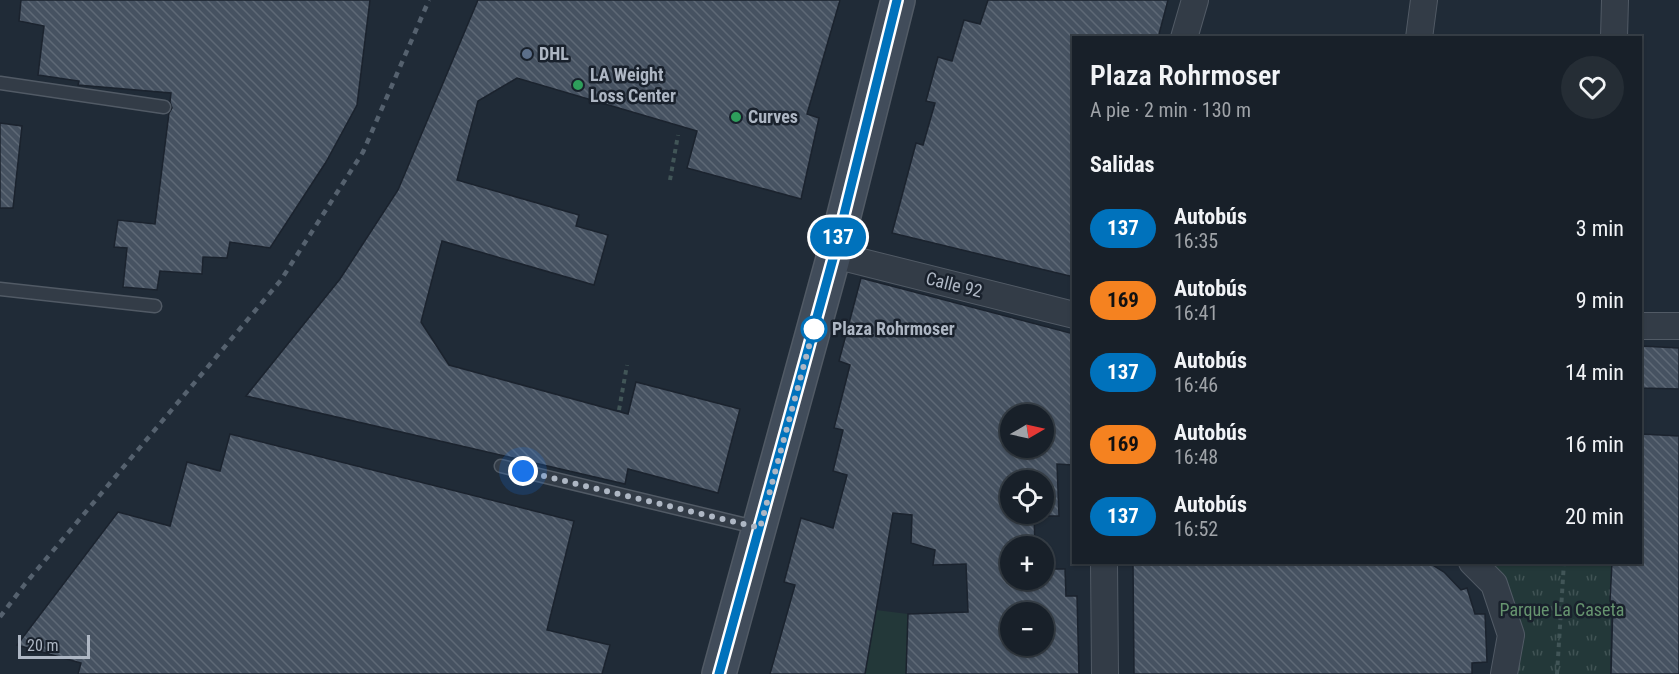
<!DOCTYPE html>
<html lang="es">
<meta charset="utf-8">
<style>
body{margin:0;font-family:"Roboto Condensed",sans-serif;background:#252d35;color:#f1f3f6;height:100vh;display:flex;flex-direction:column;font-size:22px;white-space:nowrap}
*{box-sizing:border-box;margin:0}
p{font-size:20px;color:#9fa3a8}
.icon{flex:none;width:33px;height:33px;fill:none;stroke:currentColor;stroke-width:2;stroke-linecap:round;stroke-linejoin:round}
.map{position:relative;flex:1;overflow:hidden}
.side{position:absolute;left:1072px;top:36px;width:570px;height:528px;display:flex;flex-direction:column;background:#182029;border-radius:0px;box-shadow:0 2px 4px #0004,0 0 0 2px #363e46}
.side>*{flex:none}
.badge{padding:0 12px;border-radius:20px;font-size:21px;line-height:39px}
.needle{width:39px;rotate:81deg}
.tools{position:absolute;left:1000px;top:404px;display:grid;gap:12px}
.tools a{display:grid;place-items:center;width:54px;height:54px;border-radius:50%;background:#182029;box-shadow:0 2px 4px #0004,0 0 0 2px #363e46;font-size:30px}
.scale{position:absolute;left:18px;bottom:15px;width:72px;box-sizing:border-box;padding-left:6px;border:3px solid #aeb7c4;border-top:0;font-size:16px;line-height:21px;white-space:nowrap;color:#aeb7c4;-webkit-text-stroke:4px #19212c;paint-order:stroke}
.you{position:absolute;width:30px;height:30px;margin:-15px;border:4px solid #fff;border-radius:50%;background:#1a73e8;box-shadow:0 0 0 9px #1a73e833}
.map>.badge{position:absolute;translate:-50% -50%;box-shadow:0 0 0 3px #fff}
h2{padding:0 18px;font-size:22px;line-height:54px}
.round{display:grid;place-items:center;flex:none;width:63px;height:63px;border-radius:32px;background:#252d35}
.head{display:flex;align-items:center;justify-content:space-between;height:102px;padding:0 18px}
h1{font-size:28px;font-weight:600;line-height:45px}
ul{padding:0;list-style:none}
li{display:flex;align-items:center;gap:18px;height:72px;padding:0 18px}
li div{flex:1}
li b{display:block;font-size:22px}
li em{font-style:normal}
li .badge{min-width:66px;font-weight:700;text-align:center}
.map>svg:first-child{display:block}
.grass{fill:#233839}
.park{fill:url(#park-tufts)}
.building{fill:url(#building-back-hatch);stroke:#1b232e;stroke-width:1.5;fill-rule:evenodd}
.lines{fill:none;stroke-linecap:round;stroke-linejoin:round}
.lane-casing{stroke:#515a65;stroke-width:15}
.street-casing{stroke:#515a65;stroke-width:28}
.secondary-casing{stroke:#515a65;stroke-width:36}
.path{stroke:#415557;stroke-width:4;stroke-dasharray:4.5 4.5;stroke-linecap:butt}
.lane{stroke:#333c47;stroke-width:12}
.street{stroke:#333c47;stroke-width:26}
.secondary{stroke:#414c5a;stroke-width:33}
.rail{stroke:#55616e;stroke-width:4.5;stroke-dasharray:6 6;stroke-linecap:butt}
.line-casing{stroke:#fff;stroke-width:14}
.line{stroke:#0072bc;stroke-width:9}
.walk{stroke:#aeb7c4;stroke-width:6;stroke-dasharray:0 10.8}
.service-dot{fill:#5c6f8a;stroke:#19212c;stroke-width:2}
.leisure-dot{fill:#2e9e5b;stroke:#19212c;stroke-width:2}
.stop-dot{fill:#fff;stroke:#0072bc;stroke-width:3}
.labels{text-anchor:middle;stroke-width:5;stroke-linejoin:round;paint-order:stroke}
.poi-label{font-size:18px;font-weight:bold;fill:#aeb7c4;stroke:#19212c;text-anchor:start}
.street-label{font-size:18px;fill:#aeb7c4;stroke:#19212c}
.stop-label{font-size:18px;font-weight:bold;fill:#aeb7c4;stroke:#19212c;text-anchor:start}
.park-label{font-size:18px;fill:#66946f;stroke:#19212c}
</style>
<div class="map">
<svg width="1679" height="674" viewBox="0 0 1679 674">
<defs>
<pattern id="park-tufts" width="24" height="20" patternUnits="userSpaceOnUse" patternTransform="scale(1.5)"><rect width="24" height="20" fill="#233839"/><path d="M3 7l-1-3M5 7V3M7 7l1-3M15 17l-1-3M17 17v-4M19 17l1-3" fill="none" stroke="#405354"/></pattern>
<pattern id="building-back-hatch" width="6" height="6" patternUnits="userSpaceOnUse" patternTransform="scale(1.5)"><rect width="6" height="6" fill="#465261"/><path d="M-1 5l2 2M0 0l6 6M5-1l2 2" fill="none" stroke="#5e6976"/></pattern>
</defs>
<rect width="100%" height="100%" fill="#202b37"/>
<polygon class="grass" points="876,610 908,614 906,674 865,674"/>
<polygon class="park" points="1490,563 1612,563 1610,674 1515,674"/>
<g class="building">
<polygon points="21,0 370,0 357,105 326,162 270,248 230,242 227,258 203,257 202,274 160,271 157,290 123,287 127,248 114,247 118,220 155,224 169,113 172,108 170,102 171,93 78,85 79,81 38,75 44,26 19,21"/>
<polygon points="478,0 840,0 807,114 819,118 801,199 687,168 697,131 517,78 478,101 457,180 579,215 576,226 608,235 594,285 442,241 421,322 449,365 628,414 636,382 740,409 718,493 628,469 625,484 246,396 340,279 398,190"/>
<polygon points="988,0 1168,0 1158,38 1074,38 1074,277 892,233 916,143 923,145 935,103 926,101 938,57 952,61 964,20 980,24"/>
<polygon points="0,123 22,126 13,208 0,208"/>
<path d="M861,278L1074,334V465L1057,464L1059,516H1034L1035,546H1011V579H1044V569H1065L1066,596H1077L1079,674H906L908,614L968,612L966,564L933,565L935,550L911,543L912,515L893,513L865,674H770L795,585L784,582L801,518L833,528L847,475L833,471L843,430L834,428L850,365L839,361ZM1011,414H1044V447H1011ZM1011,480H1044V513H1011ZM1011,612H1044V645H1011Z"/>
<polygon points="1641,346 1679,348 1679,389 1641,388"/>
<polygon points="230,434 574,521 547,630 610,645 602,674 78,674 81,663 17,645 118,512 170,526 187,462 220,471"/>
<polygon points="1641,434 1679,436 1679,674 1611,674 1613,601 1610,601 1612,562 1641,562 1643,474 1641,473"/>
<polygon points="1133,562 1428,562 1444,572 1461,590 1467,588 1475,614 1485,614 1487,662 1472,663 1472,674 1134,674"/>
</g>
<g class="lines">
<g class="lane-casing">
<g id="lane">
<polyline points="0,83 164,107"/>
<polyline points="0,289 155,306"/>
<polyline points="501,466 759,528"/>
</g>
</g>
<g class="street-casing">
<g id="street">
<polyline points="1184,38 1195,0"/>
<polyline points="1419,38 1424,0"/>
<polyline points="1614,38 1615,0"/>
<polyline points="834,255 1074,315"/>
<polyline points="1641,326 1679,326"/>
<polyline points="1104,562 1105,674"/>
<polyline points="1472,562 1494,584 1511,635 1504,674"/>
</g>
</g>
<g class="secondary-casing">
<polyline id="secondary" points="719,674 834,255 898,0"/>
</g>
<g class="path">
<polyline points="670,180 678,135"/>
<polyline points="619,410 627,365"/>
<polyline points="1557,674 1564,562"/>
</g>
<use href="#lane" class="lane"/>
<use href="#street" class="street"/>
<use href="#secondary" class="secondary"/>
<polyline class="rail" points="0,617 25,584 281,280 363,152 429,0"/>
</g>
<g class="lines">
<g class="line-casing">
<polyline id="line" points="719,674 834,255 897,0"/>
</g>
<use href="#line" class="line"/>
<polyline class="walk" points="523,471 760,528 815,324 814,329"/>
</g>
<circle class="service-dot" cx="527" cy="54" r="6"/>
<g class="leisure-dot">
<circle cx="578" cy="85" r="6"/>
<circle cx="736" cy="117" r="6"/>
</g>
<circle class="stop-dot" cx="814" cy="329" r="12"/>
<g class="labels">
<g class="poi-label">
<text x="539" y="60">DHL</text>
<text x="590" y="81">LA Weight<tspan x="590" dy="21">Loss Center</tspan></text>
<text x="748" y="123">Curves</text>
</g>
<g class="street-label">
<text transform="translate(954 285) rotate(14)" y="6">Calle 92</text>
</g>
<g class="stop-label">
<text x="832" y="335">Plaza Rohrmoser</text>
</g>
<g class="park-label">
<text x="1562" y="616">Parque La Caseta</text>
</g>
</g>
</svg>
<div class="tools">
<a><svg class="needle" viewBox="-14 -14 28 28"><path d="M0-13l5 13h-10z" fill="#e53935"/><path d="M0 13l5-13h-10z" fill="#9fa3a8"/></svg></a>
<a><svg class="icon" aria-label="locate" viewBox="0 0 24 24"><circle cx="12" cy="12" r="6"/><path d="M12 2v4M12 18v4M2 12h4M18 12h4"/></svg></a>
<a>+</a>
<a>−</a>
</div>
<div class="scale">20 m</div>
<div class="you" style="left:523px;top:471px"></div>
<b class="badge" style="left:838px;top:237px;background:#0072bc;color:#fff">137</b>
<section class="side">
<div class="head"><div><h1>Plaza Rohrmoser</h1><p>A pie · 2 min · 130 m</p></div><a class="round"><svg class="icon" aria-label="heart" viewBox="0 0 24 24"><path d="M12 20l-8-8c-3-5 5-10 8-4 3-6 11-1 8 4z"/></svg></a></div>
<h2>Salidas</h2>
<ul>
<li><span class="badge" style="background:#0072bc;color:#fff">137</span><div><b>Autobús</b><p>16:35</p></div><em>3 min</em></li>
<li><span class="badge" style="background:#f58220;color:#111">169</span><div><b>Autobús</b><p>16:41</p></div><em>9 min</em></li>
<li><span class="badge" style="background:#0072bc;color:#fff">137</span><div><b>Autobús</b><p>16:46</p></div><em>14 min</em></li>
<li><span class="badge" style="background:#f58220;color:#111">169</span><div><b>Autobús</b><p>16:48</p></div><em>16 min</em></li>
<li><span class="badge" style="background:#0072bc;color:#fff">137</span><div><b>Autobús</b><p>16:52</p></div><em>20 min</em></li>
</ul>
</section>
</div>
